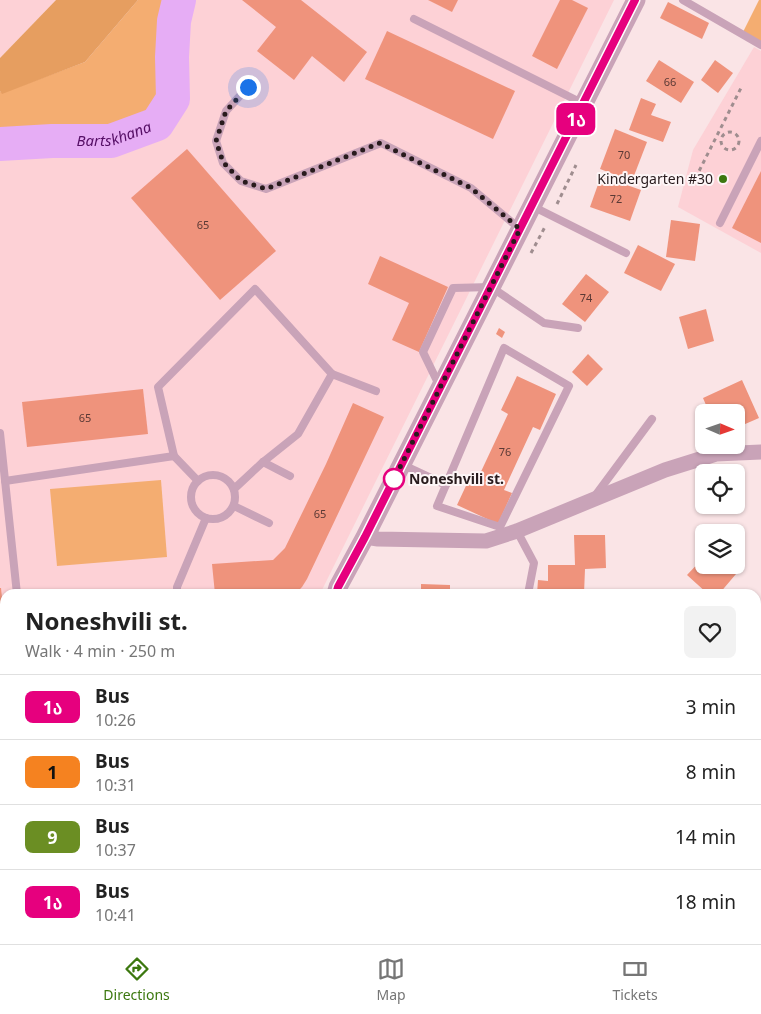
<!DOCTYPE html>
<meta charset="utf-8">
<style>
body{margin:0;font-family:"Noto Sans",sans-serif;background:#f2f2f2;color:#222;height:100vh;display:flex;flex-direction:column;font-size:19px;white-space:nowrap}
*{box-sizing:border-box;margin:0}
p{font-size:16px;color:#767676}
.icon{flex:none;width:28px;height:28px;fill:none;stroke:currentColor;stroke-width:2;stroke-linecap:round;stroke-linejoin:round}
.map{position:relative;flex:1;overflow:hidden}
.details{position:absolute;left:0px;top:589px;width:761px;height:356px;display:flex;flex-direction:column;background:#fff;border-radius:15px 15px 0 0;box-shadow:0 1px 4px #0004}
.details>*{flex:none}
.badge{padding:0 10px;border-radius:8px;font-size:18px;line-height:32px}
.needle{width:32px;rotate:92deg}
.fabs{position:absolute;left:695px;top:404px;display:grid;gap:10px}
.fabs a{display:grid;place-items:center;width:50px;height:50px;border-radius:8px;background:#fff;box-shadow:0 1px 4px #0004;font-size:25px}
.you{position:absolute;width:25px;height:25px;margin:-12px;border:4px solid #fff;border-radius:50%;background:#1a73e8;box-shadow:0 0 0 8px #1a73e833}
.map>.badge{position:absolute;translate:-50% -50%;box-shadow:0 0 0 2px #fff}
.round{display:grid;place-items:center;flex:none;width:52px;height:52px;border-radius:8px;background:#f2f2f2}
.headline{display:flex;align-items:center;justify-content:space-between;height:85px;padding:0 25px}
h1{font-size:24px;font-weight:700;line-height:38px}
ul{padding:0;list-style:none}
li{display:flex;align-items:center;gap:15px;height:65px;padding:0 25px;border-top:1px solid #e0e0e0}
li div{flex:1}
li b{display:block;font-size:19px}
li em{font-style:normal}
li .badge{min-width:55px;font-weight:700;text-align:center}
.tabs{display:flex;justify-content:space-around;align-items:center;height:70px;border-top:1px solid #e0e0e0;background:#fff;font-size:14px;color:#767676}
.tabs a{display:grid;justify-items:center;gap:2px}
.tabs .on{color:#3c780f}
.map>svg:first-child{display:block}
.built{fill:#fdd1d6}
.green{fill:#f4ad71}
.forest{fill:#e69e60}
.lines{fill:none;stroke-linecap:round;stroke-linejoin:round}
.river{stroke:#e6adf5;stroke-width:34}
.building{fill:#ef937c}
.path{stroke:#9f8d8f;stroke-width:3;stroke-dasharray:4 4;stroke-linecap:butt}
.service{stroke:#c9a3b8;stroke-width:8}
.minor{stroke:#c9a3b8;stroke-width:15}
.tertiary{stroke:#c9a3b8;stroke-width:19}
.line-casing{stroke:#fff;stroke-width:11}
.line{stroke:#e6007e;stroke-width:8}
.walk{stroke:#281b1d;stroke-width:5;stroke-dasharray:0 9}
.poi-dot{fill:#3c780f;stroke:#fdf5f6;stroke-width:2}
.stop-dot{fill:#fff;stroke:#e6007e;stroke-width:2.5}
.labels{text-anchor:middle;stroke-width:4;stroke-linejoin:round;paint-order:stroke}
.number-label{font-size:11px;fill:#5a3935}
.poi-label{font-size:14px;fill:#281b1d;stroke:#fdf5f6;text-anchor:end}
.stop-label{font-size:14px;font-weight:bold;fill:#281b1d;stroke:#fdf5f6;text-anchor:start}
.water-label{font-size:15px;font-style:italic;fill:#550e65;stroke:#fdf5f6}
</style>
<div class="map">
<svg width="761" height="944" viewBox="0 0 761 944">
<rect width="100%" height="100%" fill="#fae4e6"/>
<g class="built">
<polygon points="0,0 56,0 0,58"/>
<polygon points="179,0 614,0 320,594 5,594 5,940 355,940 354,944 0,944 0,144 52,141 173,99 172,57 174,21"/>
<polygon points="754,47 761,51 761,253 678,207 693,150"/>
</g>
<g class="green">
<polygon points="138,0 179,0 174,21 172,57 173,99 157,124 111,141 52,141 0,144 0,91 2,93 85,62"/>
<polygon points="759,0 761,0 761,45 742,34"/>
<polygon points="161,480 167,557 57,566 50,489"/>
</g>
<g class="forest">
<polygon points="56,0 138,0 85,62 2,94 0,91 0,58"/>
<polygon points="385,940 424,940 430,944 384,944"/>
</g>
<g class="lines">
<path class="river" id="s1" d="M0,144L52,141H111L157,124L173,99L172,57L174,21L179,0"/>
</g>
<g class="building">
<polygon points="242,0 301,0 367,52 344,82 312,56 294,80 257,51 276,27"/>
<polygon points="428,0 458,0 452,12"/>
<polygon points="560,0 572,0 588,8 557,69 532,56"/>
<polygon points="668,2 709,23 702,39 660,18"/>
<polygon points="387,31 515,91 493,139 365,79"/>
<polygon points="659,60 694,82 681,103 646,81"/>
<polygon points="715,60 733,73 718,93 701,80"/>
<polygon points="641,98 656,104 651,115 671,122 663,142 629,130"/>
<polygon points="615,129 647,142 632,181 600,169"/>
<polygon points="187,149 276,251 220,300 131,198"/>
<polygon points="761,171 761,243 732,228"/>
<polygon points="601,176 641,190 630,221 590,207"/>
<polygon points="671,220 700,224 695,261 666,257"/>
<polygon points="638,245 675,264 661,291 624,273"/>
<polygon points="380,256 448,287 419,352 392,340 409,303 368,284"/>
<polygon points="586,274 609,292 585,322 562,304"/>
<polygon points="706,309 714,341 688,349 679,317"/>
<polygon points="499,328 505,332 502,338 496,334"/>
<polygon points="588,354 603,369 587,386 572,372"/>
<polygon points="517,376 556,394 540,430 533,427 504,490 512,493 498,524 457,505 471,475 478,478 508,414 501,410"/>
<polygon points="742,380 759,418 736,428 736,412 709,412 703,398"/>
<polygon points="143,389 148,434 27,447 22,402"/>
<polygon points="353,403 384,417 307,579 302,587 295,594 215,594 212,564 273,560 285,548 326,464"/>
<polygon points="574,535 605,535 606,568 585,569 584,594 537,594 538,580 548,581 548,565 575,565"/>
<polygon points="704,557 704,565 726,565 736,574 719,594 708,594 687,575"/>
<polygon points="421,584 450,585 450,594 421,594"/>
<polygon points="0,588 1,588 5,628 0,628"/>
<polygon points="0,718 2,718 5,758 5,780 0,780"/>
<polygon points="0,794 5,798 5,813 0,818"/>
<polygon points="0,863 5,863 5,885 0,884"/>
<polygon points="5,898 5,940 30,940 25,944 0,944 0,899"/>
<polygon points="109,940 135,940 135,941 109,944"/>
</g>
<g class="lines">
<g class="path">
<circle cx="730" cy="141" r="9"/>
<polyline points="692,185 742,86"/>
<polyline points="557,204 576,165"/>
<polyline points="531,253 546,225"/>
</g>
<g class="service">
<polyline points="683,0 761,45"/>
<polyline points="414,19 584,104"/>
<polyline points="248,87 226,111 216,141 223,163 241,181 266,189 381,143 471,188 520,229"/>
<polyline points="532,206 626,253"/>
<polyline points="720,223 761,141"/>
<polygon points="504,348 569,386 500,527 437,506"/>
<polyline points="332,374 376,391"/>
<polyline points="439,385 423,352 453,288 491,287 544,323 578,328"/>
<polyline points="0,433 17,594"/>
<polyline points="174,456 158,387 255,289 332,374 298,434 263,462 234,489"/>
<polyline points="263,462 290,476"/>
<polyline points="403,465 446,485"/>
<circle cx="213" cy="497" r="22"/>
<polyline points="5,481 174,456 198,481"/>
<polyline points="595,496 652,419"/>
<polyline points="234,506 269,523"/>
<polyline points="517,531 534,563 528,594"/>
<polyline points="177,594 177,587 206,518"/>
<polyline points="79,940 79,944"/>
</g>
<g class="minor">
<polyline points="365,537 378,539 486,541 517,531 665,470 716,454 761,452"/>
<polyline points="0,644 5,644"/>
</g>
<g class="tertiary">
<polyline points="336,594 338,587 365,537 636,0"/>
<polyline points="747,940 761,942"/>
<polyline points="360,944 362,940"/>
<polyline points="525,944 539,940"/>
</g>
</g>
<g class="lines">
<g class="line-casing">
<polyline id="line" points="336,594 338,587 365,537 635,0"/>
</g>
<use href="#line" class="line"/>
<polyline class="walk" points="248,87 226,111 216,141 223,162 241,181 266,189 380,143 471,188 520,229 394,479"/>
</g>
<circle class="poi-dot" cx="723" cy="179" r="5"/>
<circle class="stop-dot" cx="394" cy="479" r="10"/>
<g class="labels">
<g class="number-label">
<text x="670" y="86">66</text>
<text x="624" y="159">70</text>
<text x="616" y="203">72</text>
<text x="203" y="229">65</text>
<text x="586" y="302">74</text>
<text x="85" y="422">65</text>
<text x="505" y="456">76</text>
<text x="320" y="518">65</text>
</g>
<g class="poi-label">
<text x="713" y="184">Kindergarten #30</text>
</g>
<g class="stop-label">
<text x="409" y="484">Noneshvili st.</text>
</g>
<g class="water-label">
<text dy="5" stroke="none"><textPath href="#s1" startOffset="115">Bartskhana</textPath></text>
</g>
</g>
</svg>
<div class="fabs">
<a><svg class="needle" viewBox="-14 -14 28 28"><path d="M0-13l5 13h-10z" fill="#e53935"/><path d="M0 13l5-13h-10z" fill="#767676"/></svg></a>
<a><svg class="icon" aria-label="locate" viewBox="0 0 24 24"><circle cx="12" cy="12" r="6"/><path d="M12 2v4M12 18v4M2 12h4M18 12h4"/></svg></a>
<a><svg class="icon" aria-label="layers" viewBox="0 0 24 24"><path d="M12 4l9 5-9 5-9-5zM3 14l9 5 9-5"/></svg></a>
</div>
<div class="you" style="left:248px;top:87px"></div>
<b class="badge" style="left:576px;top:119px;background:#e6007e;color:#fff">1ა</b>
<section class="details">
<div class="headline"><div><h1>Noneshvili st.</h1><p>Walk · 4 min · 250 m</p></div><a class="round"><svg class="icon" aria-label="heart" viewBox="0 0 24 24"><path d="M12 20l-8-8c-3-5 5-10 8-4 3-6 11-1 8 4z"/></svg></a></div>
<ul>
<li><span class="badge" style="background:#e6007e;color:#fff">1ა</span><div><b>Bus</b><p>10:26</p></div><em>3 min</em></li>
<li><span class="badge" style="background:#f58220;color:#111">1</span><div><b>Bus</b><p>10:31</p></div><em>8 min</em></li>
<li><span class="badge" style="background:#6b8e23;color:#fff">9</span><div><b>Bus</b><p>10:37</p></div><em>14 min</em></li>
<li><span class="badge" style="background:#e6007e;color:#fff">1ა</span><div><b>Bus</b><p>10:41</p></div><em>18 min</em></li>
</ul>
</section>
</div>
<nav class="tabs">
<a class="on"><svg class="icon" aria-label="directions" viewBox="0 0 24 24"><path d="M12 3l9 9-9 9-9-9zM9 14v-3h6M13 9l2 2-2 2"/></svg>Directions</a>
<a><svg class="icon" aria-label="map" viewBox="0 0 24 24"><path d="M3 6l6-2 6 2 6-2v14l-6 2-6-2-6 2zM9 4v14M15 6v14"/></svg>Map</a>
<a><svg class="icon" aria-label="tickets" viewBox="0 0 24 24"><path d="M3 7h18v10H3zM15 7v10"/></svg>Tickets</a>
</nav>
